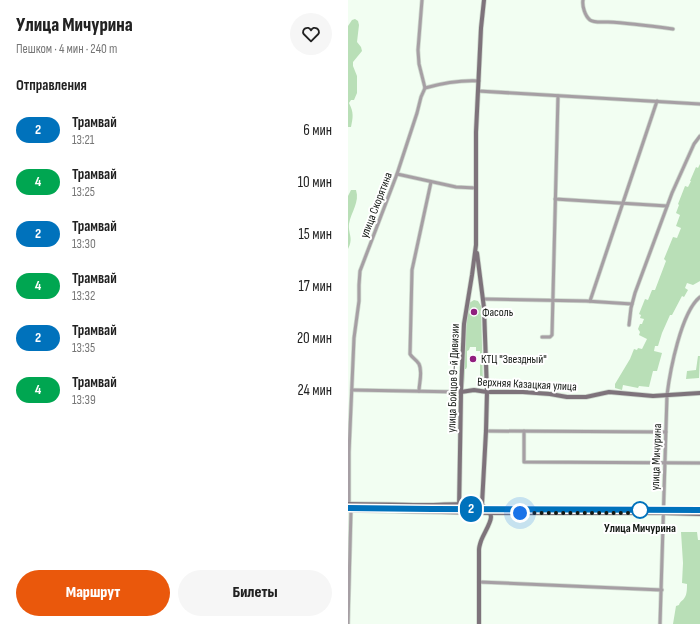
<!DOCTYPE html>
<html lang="ru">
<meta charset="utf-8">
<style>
body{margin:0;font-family:"Sofia Sans Condensed",sans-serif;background:#f6f6f6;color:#222;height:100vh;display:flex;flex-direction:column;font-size:15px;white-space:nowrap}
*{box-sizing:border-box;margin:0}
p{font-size:13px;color:#767676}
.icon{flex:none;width:22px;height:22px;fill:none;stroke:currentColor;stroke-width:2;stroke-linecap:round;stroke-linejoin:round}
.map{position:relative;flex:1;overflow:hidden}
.details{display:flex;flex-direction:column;background:#fff;width:348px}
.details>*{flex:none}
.badge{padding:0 8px;border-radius:13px;font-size:14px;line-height:26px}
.you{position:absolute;width:20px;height:20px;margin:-10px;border:3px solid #fff;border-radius:50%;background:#1a73e8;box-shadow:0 0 0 6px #1a73e833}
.map>.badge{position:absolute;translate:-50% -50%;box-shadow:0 0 0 2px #fff}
h2{padding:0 16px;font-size:15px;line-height:36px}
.round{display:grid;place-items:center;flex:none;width:42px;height:42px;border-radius:21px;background:#f6f6f6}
.headline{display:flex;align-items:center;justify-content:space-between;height:68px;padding:0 16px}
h1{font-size:19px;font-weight:800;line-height:30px}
.button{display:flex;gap:8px;margin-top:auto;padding:8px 16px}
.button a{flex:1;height:46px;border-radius:24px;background:#ea580c;color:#fff;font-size:16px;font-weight:800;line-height:46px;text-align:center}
.button a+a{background:#f6f6f6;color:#222}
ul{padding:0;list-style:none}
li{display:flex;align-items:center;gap:12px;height:52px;padding:0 16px}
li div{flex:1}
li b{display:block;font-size:15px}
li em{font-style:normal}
li .badge{min-width:44px;font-weight:700;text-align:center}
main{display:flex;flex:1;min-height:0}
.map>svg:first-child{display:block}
.green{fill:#b9dfb7}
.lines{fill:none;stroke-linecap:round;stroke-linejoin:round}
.street-casing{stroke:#ced9ce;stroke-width:4.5}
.secondary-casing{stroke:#ced9ce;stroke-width:5.5}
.street{stroke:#a69fa4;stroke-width:3}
.secondary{stroke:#7e737b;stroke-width:4}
.tram{stroke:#727a72;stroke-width:1}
.line-casing{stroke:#fff;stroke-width:9}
.line{stroke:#0072bc;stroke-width:6}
.walk{stroke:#121712;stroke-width:4;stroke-dasharray:0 7.2}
.poi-dot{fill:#901e7e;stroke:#fff;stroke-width:1.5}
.stop-dot{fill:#fff;stroke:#0072bc;stroke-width:2}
.labels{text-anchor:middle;stroke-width:4;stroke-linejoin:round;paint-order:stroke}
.street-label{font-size:12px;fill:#121712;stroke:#fff}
.poi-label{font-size:12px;fill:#121712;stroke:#fff;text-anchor:start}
.stop-label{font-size:12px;font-weight:bold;fill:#121712;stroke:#fff}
</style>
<main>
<section class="details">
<div class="headline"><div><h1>Улица Мичурина</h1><p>Пешком · 4 мин · 240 m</p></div><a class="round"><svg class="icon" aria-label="heart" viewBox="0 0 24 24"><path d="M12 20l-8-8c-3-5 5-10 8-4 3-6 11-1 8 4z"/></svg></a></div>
<h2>Отправления</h2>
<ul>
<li><span class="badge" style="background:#0072bc;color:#fff">2</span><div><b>Трамвай</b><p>13:21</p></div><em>6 мин</em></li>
<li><span class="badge" style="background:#00a651;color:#fff">4</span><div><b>Трамвай</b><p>13:25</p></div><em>10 мин</em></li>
<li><span class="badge" style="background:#0072bc;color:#fff">2</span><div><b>Трамвай</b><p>13:30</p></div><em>15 мин</em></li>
<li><span class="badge" style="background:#00a651;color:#fff">4</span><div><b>Трамвай</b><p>13:32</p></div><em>17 мин</em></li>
<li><span class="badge" style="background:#0072bc;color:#fff">2</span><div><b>Трамвай</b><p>13:35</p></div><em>20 мин</em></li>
<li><span class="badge" style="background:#00a651;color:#fff">4</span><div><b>Трамвай</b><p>13:39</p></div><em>24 мин</em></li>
</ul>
<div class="button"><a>Маршрут</a><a>Билеты</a></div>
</section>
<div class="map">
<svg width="352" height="624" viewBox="0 0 352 624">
<rect width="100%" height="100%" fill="#f2fef2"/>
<g class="green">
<path d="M7,19L10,21L11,25L9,42L13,47L14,51L5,62V66L9,76V93L6,100H3L1,103C6,113 5,117 3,127H0V26L4,20Z"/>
<polygon points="352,164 352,281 345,285 339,283 337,288 340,290 336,297 334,296 324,315 322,315 314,333 310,346 307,346 306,351 314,353 309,371 305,371 301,387 291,386 290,388 275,385 274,390 267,388 267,384 282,359 286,349 289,350 290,348 294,349 299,339 291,335 292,332 290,329 292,324 294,324 296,319 292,318 293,315 291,314 297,299 300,300 304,290 307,290 318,261 316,259 325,237 329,238 333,228 328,226 332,215 328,213 331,205 330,204 337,186 340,187 343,181 342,181 348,167 350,168"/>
<path d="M3,190H8C12,202 3,212 1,224C0,234 6,238 0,249V196Z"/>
<polygon points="126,300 130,301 133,306 135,386 132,384 132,351 128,351 128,347 122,347 121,350 119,351 119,367 118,369 117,369 116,385 115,385 118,324 120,305 121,303"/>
<polygon points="350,356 352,356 351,378 338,379 339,371 348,370"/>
<path d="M333,532H349L350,540H352V624H325L328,606L331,605C332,601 335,601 337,597C339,594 339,588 339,584L334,583L335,563Z"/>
</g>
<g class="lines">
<g class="street-casing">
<g id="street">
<polyline points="74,0 70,50 71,64 77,88"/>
<path d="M235,0C234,6 237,16 242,20C246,23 254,22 260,22C281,23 303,26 325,29"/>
<polyline points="130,91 352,104"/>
<polyline points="49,174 108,187 128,188"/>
<polyline points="207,199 319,206"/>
<polyline points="135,299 238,301 284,304"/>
<polyline points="242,301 309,101"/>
<polyline points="281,325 283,308 287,293 324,193 346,144 352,136"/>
<polyline points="194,337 202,337 204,335 210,96"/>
<polyline points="4,390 113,392"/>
<path d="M71,391C71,383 75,372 71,364C68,359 64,358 62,354L64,270L83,182"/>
<polyline points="138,431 318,432"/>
<polyline points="176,431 176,462 352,463"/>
<polyline points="131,582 314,590"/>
<path d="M0,624L3,510L1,508V452L6,338L11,301V285L12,271L49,174L69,113L73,97L77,88C95,83 112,80 131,81"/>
<path d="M312,624L319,395C322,371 333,312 352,297"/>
</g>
</g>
<g class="secondary-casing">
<g id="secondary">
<path d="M129,253L136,308L139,392L138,431L134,504C136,509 143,511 143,517C143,523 135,535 133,541C132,544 131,547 131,550V624"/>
<polyline points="113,392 126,390 139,392 175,392 202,394 219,397 238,397 261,392 305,396 352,393"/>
<path d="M0,504C28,504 55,505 83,505C98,505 121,502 135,507"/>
<polyline points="0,510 141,513 315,513 352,514"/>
<polyline points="111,512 113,392 116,324 124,275 128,245 128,132 133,28 136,0"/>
</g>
</g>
<use href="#street" class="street"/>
<use href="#secondary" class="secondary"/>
<polyline class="tram" points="0,506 126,508 352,509"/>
</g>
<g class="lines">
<g class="line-casing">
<polyline id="line" points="0,508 84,509 352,510"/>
</g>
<use href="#line" class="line"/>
<polyline class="walk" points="172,513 299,513 292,510"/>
</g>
<g class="poi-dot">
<circle cx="126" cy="312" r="4"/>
<circle cx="125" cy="359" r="4"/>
</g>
<circle class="stop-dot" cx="292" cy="510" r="8"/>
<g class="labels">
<g class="street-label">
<text transform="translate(28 205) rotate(-69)" y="4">улица Скорятина</text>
<text transform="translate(105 378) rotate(-88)" y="4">улица Бойцов 9-й Дивизии</text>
<text transform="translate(179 384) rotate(3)" y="4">Верхняя Казацкая улица</text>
<text transform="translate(308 457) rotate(-88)" y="4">улица Мичурина</text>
</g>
<g class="poi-label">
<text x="134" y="316">Фасоль</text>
<text x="133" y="363">КТЦ "Звездный"</text>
</g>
<g class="stop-label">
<text x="292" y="532">Улица Мичурина</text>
</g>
</g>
</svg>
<div class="you" style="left:172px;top:513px"></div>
<b class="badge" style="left:123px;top:509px;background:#0072bc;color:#fff">2</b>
</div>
</main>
